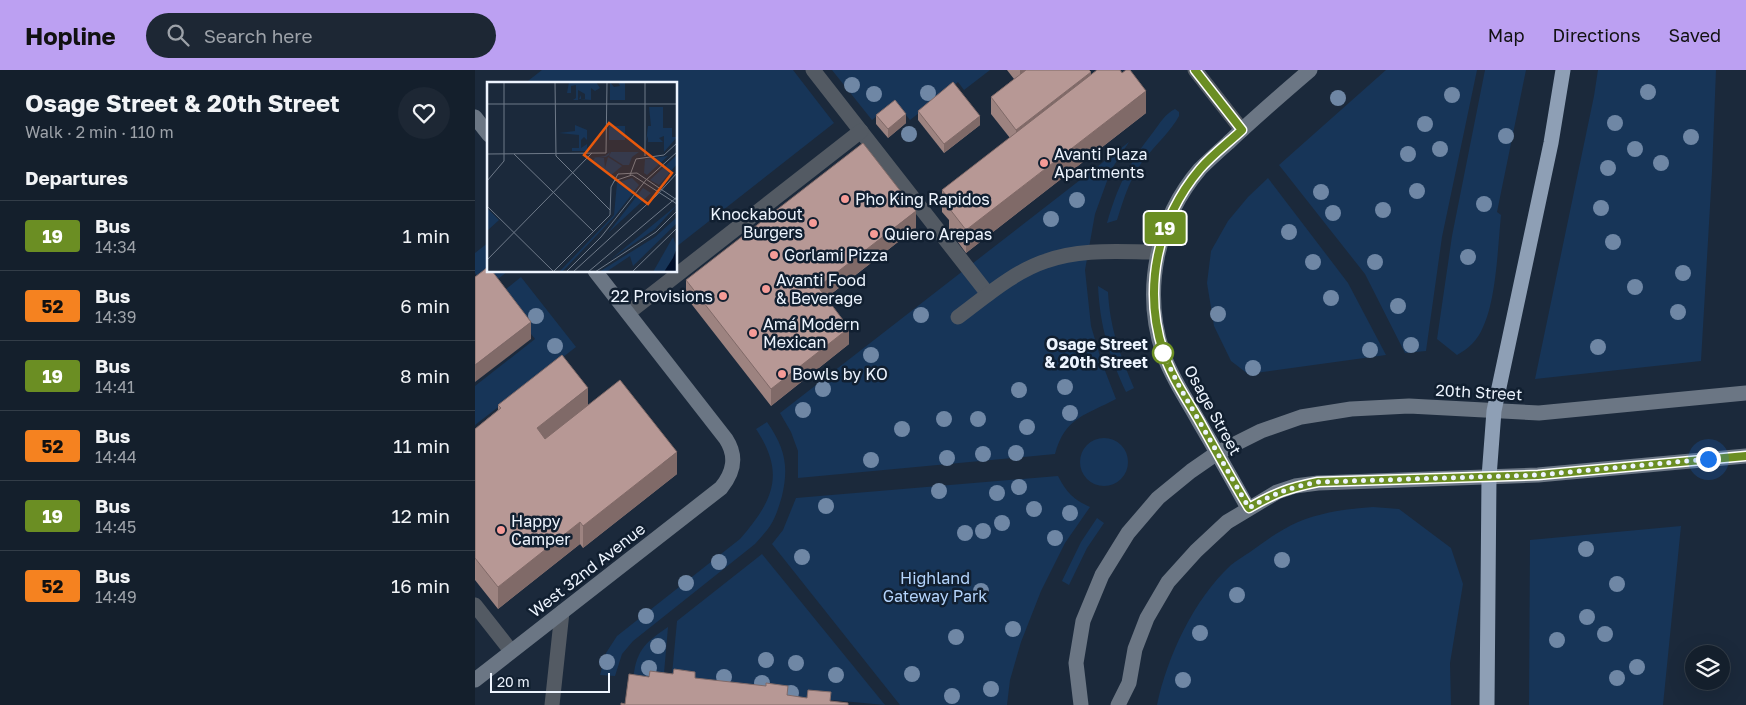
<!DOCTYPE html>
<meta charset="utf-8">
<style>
body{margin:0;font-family:"Golos Text",sans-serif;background:#1d2734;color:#f1f3f6;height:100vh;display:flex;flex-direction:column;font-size:19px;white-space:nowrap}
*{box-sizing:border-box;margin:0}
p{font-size:16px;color:#9da2a9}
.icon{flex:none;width:28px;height:28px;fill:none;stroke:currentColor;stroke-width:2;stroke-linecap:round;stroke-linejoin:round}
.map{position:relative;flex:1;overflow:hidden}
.side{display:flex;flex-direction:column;background:#141f2c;width:475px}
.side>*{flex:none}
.badge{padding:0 10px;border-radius:4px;font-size:18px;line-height:32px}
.tools{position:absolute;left:1210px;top:575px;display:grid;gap:10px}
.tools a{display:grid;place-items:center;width:45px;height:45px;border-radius:50%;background:#141f2c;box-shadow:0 5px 20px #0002,0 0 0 1px #333d48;font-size:25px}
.scale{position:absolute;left:15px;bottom:12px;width:120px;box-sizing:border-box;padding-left:5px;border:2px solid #edf4fe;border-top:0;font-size:14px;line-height:18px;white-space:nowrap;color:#edf4fe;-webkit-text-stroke:4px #111f30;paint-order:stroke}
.you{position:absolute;width:25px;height:25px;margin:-12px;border:4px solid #fff;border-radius:50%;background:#1a73e8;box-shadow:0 0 0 8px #1a73e833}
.map>.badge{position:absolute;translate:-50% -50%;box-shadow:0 0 0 2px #fff}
h2{padding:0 25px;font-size:19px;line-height:45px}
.round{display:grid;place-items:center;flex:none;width:52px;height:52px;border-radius:26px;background:#1d2734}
.headline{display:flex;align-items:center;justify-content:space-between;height:85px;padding:0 25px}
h1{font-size:24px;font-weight:700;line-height:38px}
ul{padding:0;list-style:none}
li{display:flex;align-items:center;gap:15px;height:70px;padding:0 25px;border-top:1px solid #333d48}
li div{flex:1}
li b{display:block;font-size:19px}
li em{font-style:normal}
li .badge{min-width:55px;font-weight:700;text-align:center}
header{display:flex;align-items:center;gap:30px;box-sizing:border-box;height:70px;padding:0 25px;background:#bca0f2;color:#111}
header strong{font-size:24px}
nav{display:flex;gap:28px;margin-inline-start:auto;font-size:18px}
.search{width:350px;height:45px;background:#1d2734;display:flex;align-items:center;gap:12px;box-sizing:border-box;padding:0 18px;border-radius:28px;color:#9da2a9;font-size:19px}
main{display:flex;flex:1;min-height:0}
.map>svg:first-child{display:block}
.green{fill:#173558}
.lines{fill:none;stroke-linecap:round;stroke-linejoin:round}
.lane{stroke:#535a63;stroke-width:15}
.street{stroke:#535a63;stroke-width:15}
.secondary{stroke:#6b7684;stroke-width:15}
.highway{stroke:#8e9fb5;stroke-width:15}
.tree{fill:#6f87a5}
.wall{fill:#9d8380}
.shaded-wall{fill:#806a68}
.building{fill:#b79895;stroke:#806a68}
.line-casing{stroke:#fff;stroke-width:11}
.line{stroke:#6b8e23;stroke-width:8}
.walk{stroke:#edf4fe;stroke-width:5;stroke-dasharray:0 9}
.poi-dot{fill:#f59b97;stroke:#111f30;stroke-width:2}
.stop-dot{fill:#fff;stroke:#6b8e23;stroke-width:2.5}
.labels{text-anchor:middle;stroke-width:5;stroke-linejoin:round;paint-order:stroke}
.poi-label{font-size:16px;fill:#edf4fe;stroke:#111f30;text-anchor:start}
.stop-label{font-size:16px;font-weight:bold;fill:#edf4fe;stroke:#111f30;text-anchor:end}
.street-label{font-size:16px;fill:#edf4fe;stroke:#111f30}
.park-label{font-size:16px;fill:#b4d4fc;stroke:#111f30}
.inset-road{fill:none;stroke:#6f7a89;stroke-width:1}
.view{fill:#e8590c;fill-opacity:0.15;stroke:#e8590c;stroke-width:2.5}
.inset-edge{fill:none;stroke:#edf4fe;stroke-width:2.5}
</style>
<header>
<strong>Hopline</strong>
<div class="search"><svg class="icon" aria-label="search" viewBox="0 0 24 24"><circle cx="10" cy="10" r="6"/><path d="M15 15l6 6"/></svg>Search here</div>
<nav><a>Map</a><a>Directions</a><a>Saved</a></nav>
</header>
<main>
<section class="side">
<div class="headline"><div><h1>Osage Street &amp; 20th Street</h1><p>Walk · 2 min · 110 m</p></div><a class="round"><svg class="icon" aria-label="heart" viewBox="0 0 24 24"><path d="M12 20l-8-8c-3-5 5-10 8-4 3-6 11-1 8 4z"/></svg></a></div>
<h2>Departures</h2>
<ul>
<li><span class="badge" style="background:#6b8e23;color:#fff">19</span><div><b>Bus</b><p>14:34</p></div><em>1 min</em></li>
<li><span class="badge" style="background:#f58220;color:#111">52</span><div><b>Bus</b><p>14:39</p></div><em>6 min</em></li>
<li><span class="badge" style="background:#6b8e23;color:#fff">19</span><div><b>Bus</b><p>14:41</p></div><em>8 min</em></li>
<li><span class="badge" style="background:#f58220;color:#111">52</span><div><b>Bus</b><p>14:44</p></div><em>11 min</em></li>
<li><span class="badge" style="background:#6b8e23;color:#fff">19</span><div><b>Bus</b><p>14:45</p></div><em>12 min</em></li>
<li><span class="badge" style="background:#f58220;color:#111">52</span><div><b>Bus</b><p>14:49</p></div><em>16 min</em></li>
</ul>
</section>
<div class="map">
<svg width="1271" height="635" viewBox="0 0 1271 635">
<rect width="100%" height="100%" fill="#1b293b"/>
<g class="green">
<polygon points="67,0 318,0 359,53 201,177 201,14 49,14"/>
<polygon points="357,0 515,0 489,20 483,12 435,50 420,31 397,50"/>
<polygon points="911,0 1002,0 967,167 951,281 930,283 890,204 804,95"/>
<path d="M1010,0H1051L1022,142L1026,145C1023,176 1021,231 1008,257C1003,270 993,279 982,285L962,269L977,166Z"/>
<polygon points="1123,0 1241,0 1237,102 1226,291 1060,309 1119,26"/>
<path d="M700,39L704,42V46C696,61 683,72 672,86C656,104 649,128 642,150L632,153C643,115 654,93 679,61C685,53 690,44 700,39Z"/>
<path d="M654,72L636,100L620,144L610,200L616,256L627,293L641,329C611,345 590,347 580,384L323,408V381L316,362L305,343Z"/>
<polygon points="793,108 873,213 911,285 773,304 756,291 739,256 732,213 736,181 753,151 773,127"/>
<polygon points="14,172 14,201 33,201 23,209 31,219 46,207 101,277 0,355 0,316 60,269 13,209 7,213 0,203 0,183"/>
<path d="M623,216L633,222C635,259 645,284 659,318L651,322C634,285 625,257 623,216Z"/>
<path d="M292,352C310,378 314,396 307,426C304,436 301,447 295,456C291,462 285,468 280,474L158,571L147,584L140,606L125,605L131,583L142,566L265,469C298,431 311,404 281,359Z"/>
<circle cx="629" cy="392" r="24"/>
<path d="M583,406C592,423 598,429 615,437L590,473L566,521L546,572L535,610L532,635H425L297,474L308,460L321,428Z"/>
<path d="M898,437L924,439L976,478L988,514L975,593L976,635H682C692,587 719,529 756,495C762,490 769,486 775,482C790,471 805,460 823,452C847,442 872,439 898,437Z"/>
<polygon points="622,448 629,453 612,478 594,515 587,511 606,472"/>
<polygon points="1206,456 1188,635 1054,635 1055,470"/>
<polygon points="287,484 410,635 196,615 202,551"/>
<path d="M193,557L188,615L158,612C160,582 169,573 193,557Z"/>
</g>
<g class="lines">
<g class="lane">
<polyline points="338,0 513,224"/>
<polyline points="153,243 386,61"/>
<path d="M483,247C510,227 538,202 571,191C606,178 646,182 682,182"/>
<polyline points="0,535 36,581"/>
</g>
<g class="street">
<polyline points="720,0 767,60"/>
<polyline points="77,635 87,542"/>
</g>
<g class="secondary">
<polyline points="0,47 14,65"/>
<path d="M773,438C757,409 740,379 723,350C711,328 696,307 688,283C667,220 682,149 725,99C734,90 744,81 753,73C779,48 807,24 835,0"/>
<path d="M0,610L246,418C259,402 262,386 251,369L120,201"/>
<polyline points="606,635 601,593 608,551 627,505 653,463 683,428 716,401 742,383 786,361 826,347 876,339 934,336 1064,343 1271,323"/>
<polyline points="643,635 654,613 660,579 672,548 693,512 721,481 752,452 802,422 820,416 843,413 1063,405 1271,386"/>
</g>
<polyline class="highway" points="1012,635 1014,407 1019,341 1076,73 1088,0"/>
</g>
<g class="tree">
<circle cx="377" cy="15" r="8"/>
<circle cx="1173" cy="22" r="8"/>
<circle cx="453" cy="23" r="8"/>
<circle cx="399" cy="24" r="8"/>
<circle cx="977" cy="25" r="8"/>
<circle cx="863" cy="28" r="8"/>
<circle cx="1140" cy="53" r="8"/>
<circle cx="950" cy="54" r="8"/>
<circle cx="434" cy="64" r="8"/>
<circle cx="1031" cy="66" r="8"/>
<circle cx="1216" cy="67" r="8"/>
<circle cx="965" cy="79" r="8"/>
<circle cx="1160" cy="79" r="8"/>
<circle cx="933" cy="84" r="8"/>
<circle cx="1186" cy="93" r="8"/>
<circle cx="1133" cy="98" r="8"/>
<circle cx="942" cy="121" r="8"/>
<circle cx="846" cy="122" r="8"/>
<circle cx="602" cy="130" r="8"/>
<circle cx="1009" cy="134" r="8"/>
<circle cx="1126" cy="138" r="8"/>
<circle cx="908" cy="140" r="8"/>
<circle cx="858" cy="143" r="8"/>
<circle cx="576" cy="149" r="8"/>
<circle cx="814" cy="162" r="8"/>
<circle cx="1138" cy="172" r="8"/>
<circle cx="993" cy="187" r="8"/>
<circle cx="838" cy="192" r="8"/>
<circle cx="900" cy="192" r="8"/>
<circle cx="1208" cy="203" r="8"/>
<circle cx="1160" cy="217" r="8"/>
<circle cx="856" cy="228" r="8"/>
<circle cx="923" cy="236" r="8"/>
<circle cx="1203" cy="242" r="8"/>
<circle cx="743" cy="244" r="8"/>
<circle cx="446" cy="245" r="8"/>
<circle cx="61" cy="246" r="8"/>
<circle cx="936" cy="275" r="8"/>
<circle cx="80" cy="276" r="8"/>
<circle cx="1123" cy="277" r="8"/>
<circle cx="895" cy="280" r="8"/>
<circle cx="396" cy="285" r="8"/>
<circle cx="778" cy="298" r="8"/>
<circle cx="590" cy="317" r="8"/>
<circle cx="348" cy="319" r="8"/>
<circle cx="544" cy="320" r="8"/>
<circle cx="328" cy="340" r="8"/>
<circle cx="595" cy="343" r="8"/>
<circle cx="469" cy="349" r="8"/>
<circle cx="503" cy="349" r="8"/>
<circle cx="552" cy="357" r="8"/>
<circle cx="427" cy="359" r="8"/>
<circle cx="541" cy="383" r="8"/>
<circle cx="508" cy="384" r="8"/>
<circle cx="472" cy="388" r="8"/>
<circle cx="396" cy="390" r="8"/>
<circle cx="544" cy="417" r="8"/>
<circle cx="464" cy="421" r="8"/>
<circle cx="522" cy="423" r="8"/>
<circle cx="351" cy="436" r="8"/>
<circle cx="559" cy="439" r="8"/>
<circle cx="595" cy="443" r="8"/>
<circle cx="527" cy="453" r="8"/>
<circle cx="508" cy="461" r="8"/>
<circle cx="490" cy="463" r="8"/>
<circle cx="580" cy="468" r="8"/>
<circle cx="1111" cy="479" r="8"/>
<circle cx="327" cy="487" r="8"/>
<circle cx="807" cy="490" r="8"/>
<circle cx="244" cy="492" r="8"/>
<circle cx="211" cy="513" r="8"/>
<circle cx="1142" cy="514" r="8"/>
<circle cx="506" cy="521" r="8"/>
<circle cx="762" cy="525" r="8"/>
<circle cx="171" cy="546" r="8"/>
<circle cx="1112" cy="547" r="8"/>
<circle cx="538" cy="559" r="8"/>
<circle cx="725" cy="563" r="8"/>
<circle cx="1130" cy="564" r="8"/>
<circle cx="481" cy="567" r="8"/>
<circle cx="1082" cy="570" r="8"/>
<circle cx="183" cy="576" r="8"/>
<circle cx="291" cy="590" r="8"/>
<circle cx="132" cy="592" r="8"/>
<circle cx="321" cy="593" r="8"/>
<circle cx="1162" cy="597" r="8"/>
<circle cx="174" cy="598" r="8"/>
<circle cx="437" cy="604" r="8"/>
<circle cx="361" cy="605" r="8"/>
<circle cx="249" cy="607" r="8"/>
<circle cx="1142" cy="608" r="8"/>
<circle cx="708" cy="610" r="8"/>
<circle cx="287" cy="613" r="8"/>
<circle cx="516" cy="619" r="8"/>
<circle cx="316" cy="623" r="8"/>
<circle cx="477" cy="626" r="8"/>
</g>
<g class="wall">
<polygon points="532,0 614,0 616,5 671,43 491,183 474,160 474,150 467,142 467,120 535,68 516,44 516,27 539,9"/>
<polygon points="443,41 505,55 469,83 443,50"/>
<polygon points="401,45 431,53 413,68 401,54"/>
<polygon points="441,158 351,228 374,274 296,336 211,227 211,210"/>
<polygon points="23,335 113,335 202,404 108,478 105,474 23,539 0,510 0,359 23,340"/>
</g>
<g class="shaded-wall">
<polygon points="545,0 566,0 545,17"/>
<polygon points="616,2 616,19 541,76 541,60"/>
<polygon points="671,21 671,43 491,183 491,160"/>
<polygon points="431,44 431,53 413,68 413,59"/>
<polygon points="505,46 505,55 469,83 469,74"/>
<polygon points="441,141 441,158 343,234 343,217"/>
<polygon points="56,252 56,269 0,312 0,295"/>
<polygon points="374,258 374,274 296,336 296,319"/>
<polygon points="113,318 113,341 62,380 62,358"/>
<polygon points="202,382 202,404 108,478 108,456"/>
<polygon points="105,452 105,474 23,539 23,517"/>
</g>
<g class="building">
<polygon points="551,0 614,0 616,2 541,60 516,27"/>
<polygon points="622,0 645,0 647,3 651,0 655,0 671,21 491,160 474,138 478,134 467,120"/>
<polygon points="478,12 505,46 469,74 443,41"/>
<polygon points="420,30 431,44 413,59 401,45"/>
<polygon points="388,73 441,141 343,217 374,258 296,319 211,210"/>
<polygon points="13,197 14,201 17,201 56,252 0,295 0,207"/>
<polygon points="87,285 113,318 62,358 70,369 145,310 202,382 108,456 105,452 23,517 0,488 0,359 26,338 23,335"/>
<polygon points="199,599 220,602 220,608 291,616 291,613 313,616 312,625 332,628 333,620 356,622 355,631 373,633 373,635 146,635 146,633 150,634 154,604 174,607 175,601 198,604"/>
</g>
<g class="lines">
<g class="line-casing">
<path id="line" d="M720,0L767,60C753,73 737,85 725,99C682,150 668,218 688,281C696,307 712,329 725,352C741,381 757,410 774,438C800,423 813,418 843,412L1063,405L1271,386"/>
</g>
<use href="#line" class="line"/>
<path class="walk" d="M688,283L703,314L774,438C800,423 813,418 843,412L1063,405L1233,389"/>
</g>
<g class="poi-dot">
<circle cx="569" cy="93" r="5"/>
<circle cx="370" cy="129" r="5"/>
<circle cx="338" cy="153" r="5"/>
<circle cx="399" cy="164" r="5"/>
<circle cx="299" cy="185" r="5"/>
<circle cx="291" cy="219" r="5"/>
<circle cx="248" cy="226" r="5"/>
<circle cx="278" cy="263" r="5"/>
<circle cx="307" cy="304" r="5"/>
<circle cx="26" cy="460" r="5"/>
</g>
<circle class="stop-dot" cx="688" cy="283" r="10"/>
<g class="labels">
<g class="poi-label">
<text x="579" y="90">Avanti Plaza<tspan x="579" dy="18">Apartments</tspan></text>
<text x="380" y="135">Pho King Rapidos</text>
<text x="328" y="150" text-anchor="end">Knockabout<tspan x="328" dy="18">Burgers</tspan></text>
<text x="409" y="170">Quiero Arepas</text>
<text x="309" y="191">Gorlami Pizza</text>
<text x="301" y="216">Avanti Food<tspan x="301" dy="18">&amp; Beverage</tspan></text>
<text x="238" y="232" text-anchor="end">22 Provisions</text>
<text x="288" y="260">Amá Modern<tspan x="288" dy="18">Mexican</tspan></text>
<text x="317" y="310">Bowls by KO</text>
<text x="36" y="457">Happy<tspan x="36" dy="18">Camper</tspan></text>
</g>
<g class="stop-label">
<text x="673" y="280">Osage Street<tspan x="673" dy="18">&amp; 20th Street</tspan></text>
</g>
<g class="street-label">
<text transform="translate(1004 322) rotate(3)" y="6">20th Street</text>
<text transform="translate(738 340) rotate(61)" y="6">Osage Street</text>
<text transform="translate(112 500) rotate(-38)" y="6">West 32nd Avenue</text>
</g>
<g class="park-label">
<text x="460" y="514">Highland<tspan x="460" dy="18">Gateway Park</tspan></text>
</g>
</g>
<g transform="translate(12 12)">
<rect width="190" height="190" fill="#1b293b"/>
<path d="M82,0H109L113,6L108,9L104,6V18L92,17L94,13V17H98V12L91,8V18H86L89,16V3L84,4V11H80ZM123,0L127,5L133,4L131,0L138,1V18H123ZM162,25H176V46H185V55H190L177,70V54L172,56L176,60H161V54L159,60L161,44H164ZM122,37L123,44H138V58H122ZM88,43L100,48V58L97,55L94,58V66L100,62V69H85V66H92V53L72,51L88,49ZM123,70L122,73L119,75L110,76H117L118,86L121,75L135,84L123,94L106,78L108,76H105L118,74ZM124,70H152L145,75L142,83H136L122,74ZM190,73V82L172,103L163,98ZM181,74L160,93L157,91L158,77ZM145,96L152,103L128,134L75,190H72L127,133L130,101ZM156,106L164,111L121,151ZM190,123L168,147L123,178ZM0,126L12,138L0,149ZM190,135V141L146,184L143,174L119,190H112L168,155ZM186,155L190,166L186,176L177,190H166Z" fill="#173558"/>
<path d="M190,166V190H177L186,176Z" fill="#000f2b"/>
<path class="inset-road" d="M68,0L69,74L123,128M158,0V74M0,22H190M0,72L119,71L120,0M27,72L106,149M143,93L149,77L177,73L190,61M0,99L17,79V0M127,99L145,93L190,122M0,124L66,189M0,178L105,71M66,190L123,133L124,105L131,92L150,91L190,118M79,190L114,155L159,98L190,70M86,190L169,114L190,91M101,190L190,115M108,190L169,150L190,129M145,190L190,146"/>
<path class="view" d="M122,41L185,91L161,122L97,73Z"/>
<rect width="190" height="190" class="inset-edge"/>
</g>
</svg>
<div class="tools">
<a><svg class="icon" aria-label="layers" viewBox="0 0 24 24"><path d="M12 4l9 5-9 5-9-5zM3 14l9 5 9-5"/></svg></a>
</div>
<div class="scale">20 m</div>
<div class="you" style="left:1233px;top:389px"></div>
<b class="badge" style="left:690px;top:158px;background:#6b8e23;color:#fff">19</b>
</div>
</main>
